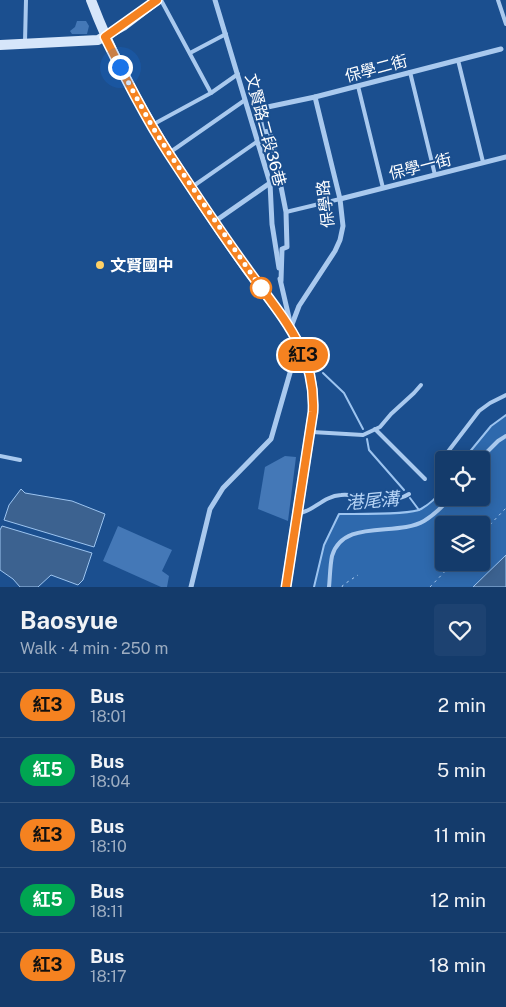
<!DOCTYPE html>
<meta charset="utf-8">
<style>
body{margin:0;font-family:"Public Sans","Noto Sans TC",sans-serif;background:#1d4271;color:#f1f3f6;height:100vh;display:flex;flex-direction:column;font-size:19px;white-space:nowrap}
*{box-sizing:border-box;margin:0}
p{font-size:16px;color:#9dadc1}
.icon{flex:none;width:28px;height:28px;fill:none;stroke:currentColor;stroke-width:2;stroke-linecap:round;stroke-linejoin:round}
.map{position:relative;height:587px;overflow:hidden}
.sheet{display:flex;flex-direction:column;background:#143b6b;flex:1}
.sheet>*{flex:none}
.badge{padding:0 10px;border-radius:16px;font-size:18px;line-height:32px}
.fabs{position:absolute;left:435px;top:451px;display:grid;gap:10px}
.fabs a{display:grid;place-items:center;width:55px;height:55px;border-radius:5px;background:#143b6b;box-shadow:0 2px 12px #0003,0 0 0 1px #33557e;font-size:25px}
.you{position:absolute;width:25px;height:25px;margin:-12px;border:4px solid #fff;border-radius:50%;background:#1a73e8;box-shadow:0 0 0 8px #1a73e833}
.map>.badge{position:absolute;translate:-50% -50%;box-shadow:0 0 0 2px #fff}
.round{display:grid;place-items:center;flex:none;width:52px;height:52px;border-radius:5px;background:#1d4271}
.head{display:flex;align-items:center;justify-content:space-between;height:85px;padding:0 20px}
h1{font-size:24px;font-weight:700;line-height:38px}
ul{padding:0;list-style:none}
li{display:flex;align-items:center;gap:15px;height:65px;padding:0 20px;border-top:1px solid #33557e}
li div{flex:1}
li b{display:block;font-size:19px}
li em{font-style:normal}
li .badge{min-width:55px;font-weight:700;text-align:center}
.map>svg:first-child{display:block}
.green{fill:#2e69ad;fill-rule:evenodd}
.water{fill:#3c6290;stroke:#9cc4f0}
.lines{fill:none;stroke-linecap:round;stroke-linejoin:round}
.stream{stroke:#9cc4f0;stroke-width:2}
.building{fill:#4478b7}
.path{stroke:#a9c9ee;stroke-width:1;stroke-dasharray:2.5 4;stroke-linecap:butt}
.lane{stroke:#a9c9ee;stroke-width:4}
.street{stroke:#a9c9ee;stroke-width:5}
.secondary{stroke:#d6e6fa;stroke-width:10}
.line-casing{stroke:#fff;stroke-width:11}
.line{stroke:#f58220;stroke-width:8}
.walk{stroke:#fff;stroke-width:5;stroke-dasharray:0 9}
.poi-dot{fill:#ffd166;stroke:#1b4f8f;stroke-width:2}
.stop-dot{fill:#fff;stroke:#f58220;stroke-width:2.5}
.labels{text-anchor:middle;stroke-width:4;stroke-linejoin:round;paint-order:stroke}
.street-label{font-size:16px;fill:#fff;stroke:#1b4f8f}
.poi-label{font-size:16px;font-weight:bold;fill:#fff;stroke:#1b4f8f;text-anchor:start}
.water-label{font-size:18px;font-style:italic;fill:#b5d3f5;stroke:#1b4f8f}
</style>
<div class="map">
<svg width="506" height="587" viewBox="0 0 506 587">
<rect width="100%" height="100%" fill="#1b4f8f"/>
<path class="green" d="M506,415V587H314L324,545L339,514H373L419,510L438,496L444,488V498H481V460H463L491,426ZM444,525H481V562H444Z"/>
<g class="water">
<polygon points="21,489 25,493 72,501 105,514 94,547 4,520 9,505"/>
<polygon points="2,526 92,553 83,580 78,585 51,575 38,587 20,587 13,579 0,570 0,530"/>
<polygon points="506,555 506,587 473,587"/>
</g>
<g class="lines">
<g class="stream">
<polyline points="323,373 344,393 363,429"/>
<polyline points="367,439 369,450 404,490"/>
<polyline points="463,460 491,426 506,415"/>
<polyline points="410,498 419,510"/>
<path d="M314,587L324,545L339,514C354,514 410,515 421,509C430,504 438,496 444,488"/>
</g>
</g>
<g class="building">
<polygon points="77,21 86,21 89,26 87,34 72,34 70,31 75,27"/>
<polygon points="285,456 296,457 288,521 258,509 265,467"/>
<polygon points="118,526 172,550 162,571 169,576 167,587 161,587 103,561"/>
</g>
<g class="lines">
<g class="path">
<polyline points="481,534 506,508"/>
<polyline points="342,587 343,585 358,575"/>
<polyline points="430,587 454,562"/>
</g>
<g class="lane">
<polyline points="161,0 211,93"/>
<polyline points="498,0 506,24"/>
<polyline points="25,42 26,0"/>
<polyline points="190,53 226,34"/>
<polyline points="458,60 483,162"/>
<polyline points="410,72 435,175"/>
<polyline points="358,86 383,188"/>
<polyline points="152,125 211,93 238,74"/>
<polyline points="169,153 245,100"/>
<polyline points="192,187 258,141"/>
<polyline points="286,212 340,199"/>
<polyline points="375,429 425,479"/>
<polyline points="312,432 363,435 380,427 391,414 414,393 421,385"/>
<polyline points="0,456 20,460"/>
<polyline points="479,460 498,441 506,436"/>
<polyline points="437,466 479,411 490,403 506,395"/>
<path d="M299,513C313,512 323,496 341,495C364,493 388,507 409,494"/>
<path d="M329,587C330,577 330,566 332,556C343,518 397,537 424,521C434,515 443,506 450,498"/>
</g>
<g class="street">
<polyline points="215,0 270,183 272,224 279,268"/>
<polyline points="340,199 506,157"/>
<polyline points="214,222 270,183"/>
<polyline points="280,279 290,322"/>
<polyline points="281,281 282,249 287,247 286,212 270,131 263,132 258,109 315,97 501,49"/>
<polyline points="291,327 299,306 335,251 340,240 343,226 340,199 315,97"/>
<polyline points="191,587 210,509 223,488 271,439 298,345"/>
</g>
<g class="secondary">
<path d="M91,0C111,53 138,104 168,152C193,191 219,230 246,268C280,315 316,349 313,412L286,587"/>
<polyline points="0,45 98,40 123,26 157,0"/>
</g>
</g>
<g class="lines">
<g class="line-casing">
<path id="line" d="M157,0L105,37C125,77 145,117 169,154C194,192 219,230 246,267C279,314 316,349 313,412L286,587"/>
</g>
<use href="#line" class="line"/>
<polyline class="walk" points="120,67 152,126 169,153 261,288"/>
</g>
<circle class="poi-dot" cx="100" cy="265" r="5"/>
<circle class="stop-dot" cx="261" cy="288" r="10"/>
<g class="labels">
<g class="street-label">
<text transform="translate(376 68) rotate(-15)" y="6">保學二街</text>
<text transform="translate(266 130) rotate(75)" y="6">文賢路二段36巷</text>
<text transform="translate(420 166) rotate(-14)" y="6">保學一街</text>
<text transform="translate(325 204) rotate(-97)" y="6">保學路</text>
</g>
<g class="poi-label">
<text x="110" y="271">文賢國中</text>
</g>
<g class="water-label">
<text transform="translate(372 501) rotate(-5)" y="6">港尾溝</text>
</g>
</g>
</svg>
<div class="fabs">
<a><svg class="icon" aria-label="locate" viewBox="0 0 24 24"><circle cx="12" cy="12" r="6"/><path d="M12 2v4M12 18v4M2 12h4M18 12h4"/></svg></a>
<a><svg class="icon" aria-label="layers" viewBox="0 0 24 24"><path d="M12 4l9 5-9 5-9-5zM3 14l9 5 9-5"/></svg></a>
</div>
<div class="you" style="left:120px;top:67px"></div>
<b class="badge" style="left:303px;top:355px;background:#f58220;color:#111">紅3</b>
</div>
<section class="sheet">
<div class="head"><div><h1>Baosyue</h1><p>Walk · 4 min · 250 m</p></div><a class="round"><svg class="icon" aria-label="heart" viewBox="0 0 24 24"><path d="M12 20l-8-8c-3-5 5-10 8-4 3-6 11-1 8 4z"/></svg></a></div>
<ul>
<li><span class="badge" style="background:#f58220;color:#111">紅3</span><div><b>Bus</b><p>18:01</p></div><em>2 min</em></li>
<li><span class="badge" style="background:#00a651;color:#fff">紅5</span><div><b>Bus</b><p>18:04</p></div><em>5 min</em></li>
<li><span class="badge" style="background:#f58220;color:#111">紅3</span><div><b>Bus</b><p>18:10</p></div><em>11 min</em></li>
<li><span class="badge" style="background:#00a651;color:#fff">紅5</span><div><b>Bus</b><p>18:11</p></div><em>12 min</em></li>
<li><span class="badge" style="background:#f58220;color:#111">紅3</span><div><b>Bus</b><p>18:17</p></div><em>18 min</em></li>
</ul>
</section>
